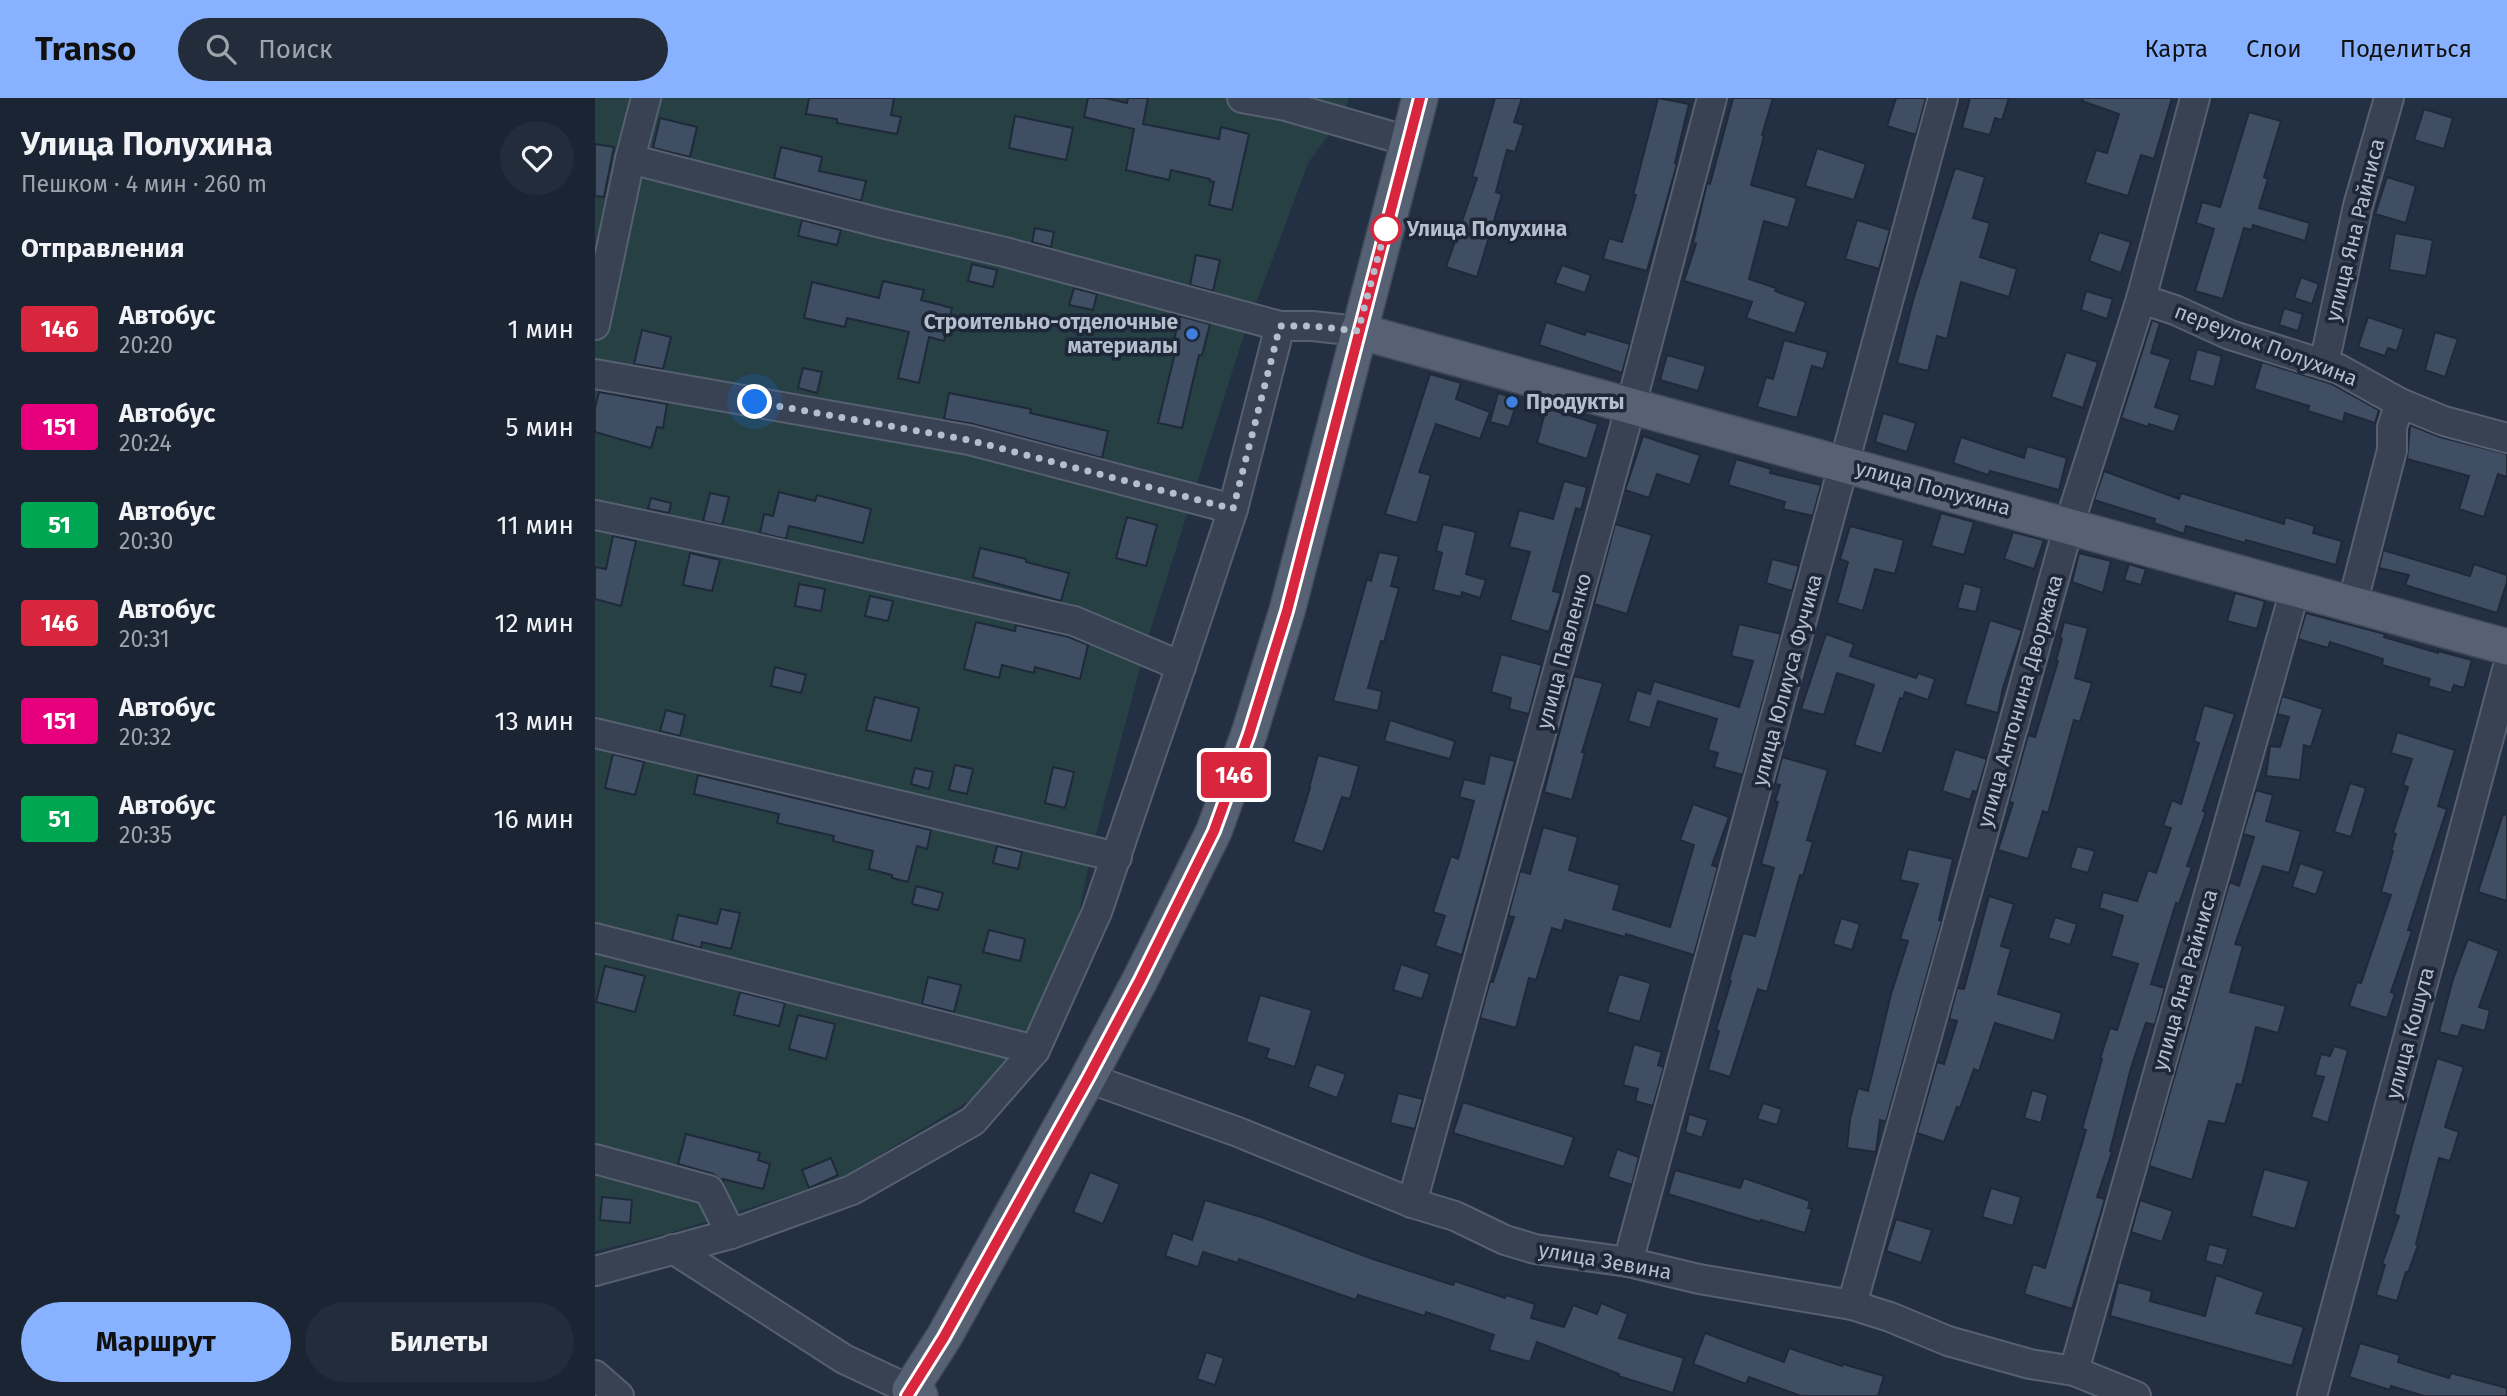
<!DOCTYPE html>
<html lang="ru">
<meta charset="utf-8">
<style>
body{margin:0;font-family:"Fira Sans",sans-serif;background:#232c3a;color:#f1f3f6;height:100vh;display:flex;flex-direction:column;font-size:26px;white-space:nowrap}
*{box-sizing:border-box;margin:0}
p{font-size:23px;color:#9fa4ac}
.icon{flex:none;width:38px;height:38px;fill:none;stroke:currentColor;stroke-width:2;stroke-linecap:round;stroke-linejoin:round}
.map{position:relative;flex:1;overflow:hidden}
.sheet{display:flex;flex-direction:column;background:#1a2432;width:595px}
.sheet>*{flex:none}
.badge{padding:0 14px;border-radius:5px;font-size:24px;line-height:46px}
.you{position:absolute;width:35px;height:35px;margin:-18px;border:5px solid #fff;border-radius:50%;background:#1a73e8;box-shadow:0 0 0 10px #1a73e833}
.map>.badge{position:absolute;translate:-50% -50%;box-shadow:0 0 0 4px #fff}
h2{padding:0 21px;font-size:26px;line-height:63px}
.round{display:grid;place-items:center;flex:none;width:74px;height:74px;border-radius:37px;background:#232c3a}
.summary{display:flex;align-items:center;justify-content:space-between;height:119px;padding:0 21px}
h1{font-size:33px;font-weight:700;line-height:52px}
.button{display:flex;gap:14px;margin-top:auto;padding:14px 21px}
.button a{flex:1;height:80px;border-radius:42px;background:#88b2ff;color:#111;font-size:28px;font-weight:700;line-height:80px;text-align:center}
.button a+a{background:#232c3a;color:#f1f3f6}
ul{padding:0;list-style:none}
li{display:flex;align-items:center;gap:21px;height:98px;padding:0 21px}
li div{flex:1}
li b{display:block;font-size:26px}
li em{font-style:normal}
li .badge{min-width:77px;font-weight:700;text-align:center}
header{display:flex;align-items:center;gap:42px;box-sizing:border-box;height:98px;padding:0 35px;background:#88b2ff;color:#111}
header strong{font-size:33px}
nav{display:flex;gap:38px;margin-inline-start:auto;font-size:24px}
.search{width:490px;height:63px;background:#232c3a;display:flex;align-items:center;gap:18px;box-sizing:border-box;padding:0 24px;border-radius:38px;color:#9fa4ac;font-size:26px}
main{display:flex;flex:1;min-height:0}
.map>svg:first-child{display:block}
.green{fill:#264044}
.building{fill:#3f4e63;stroke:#1f293a;stroke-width:2}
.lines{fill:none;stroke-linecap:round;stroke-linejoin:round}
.minor-casing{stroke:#566070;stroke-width:32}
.major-casing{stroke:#424b5c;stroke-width:38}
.minor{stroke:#384253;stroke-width:28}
.major{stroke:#566173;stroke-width:35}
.line-casing{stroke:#fff;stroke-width:16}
.line{stroke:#d7263d;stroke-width:10}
.walk{stroke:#b5becd;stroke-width:7;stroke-dasharray:0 12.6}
.stop-dot{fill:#fff;stroke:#d7263d;stroke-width:3.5}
.shop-dot{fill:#3f7fe0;stroke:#1d2738;stroke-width:2.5}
.labels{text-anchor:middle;stroke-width:7;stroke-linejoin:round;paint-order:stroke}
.stop-label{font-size:21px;font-weight:bold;fill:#b5becd;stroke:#1d2738;text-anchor:start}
.street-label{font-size:21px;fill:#b5becd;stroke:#1d2738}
.poi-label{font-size:21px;font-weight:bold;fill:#b5becd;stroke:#1d2738;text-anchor:end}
</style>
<header>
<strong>Transo</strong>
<div class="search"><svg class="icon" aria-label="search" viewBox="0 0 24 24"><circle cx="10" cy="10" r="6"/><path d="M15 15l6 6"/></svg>Поиск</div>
<nav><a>Карта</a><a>Слои</a><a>Поделиться</a></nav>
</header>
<main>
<section class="sheet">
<div class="summary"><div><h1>Улица Полухина</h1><p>Пешком · 4 мин · 260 m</p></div><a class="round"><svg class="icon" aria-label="heart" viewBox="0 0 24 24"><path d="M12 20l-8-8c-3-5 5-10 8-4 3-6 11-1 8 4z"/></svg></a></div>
<h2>Отправления</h2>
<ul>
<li><span class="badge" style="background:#d7263d;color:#fff">146</span><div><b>Автобус</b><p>20:20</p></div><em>1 мин</em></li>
<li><span class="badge" style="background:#e6007e;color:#fff">151</span><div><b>Автобус</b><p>20:24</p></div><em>5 мин</em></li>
<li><span class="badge" style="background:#00a651;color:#fff">51</span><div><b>Автобус</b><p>20:30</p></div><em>11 мин</em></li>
<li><span class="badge" style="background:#d7263d;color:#fff">146</span><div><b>Автобус</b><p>20:31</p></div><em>12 мин</em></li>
<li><span class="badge" style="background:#e6007e;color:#fff">151</span><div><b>Автобус</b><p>20:32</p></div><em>13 мин</em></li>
<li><span class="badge" style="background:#00a651;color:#fff">51</span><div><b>Автобус</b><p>20:35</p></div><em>16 мин</em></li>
</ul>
<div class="button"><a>Маршрут</a><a>Билеты</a></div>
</section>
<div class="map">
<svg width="1912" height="1298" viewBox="0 0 1912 1298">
<rect width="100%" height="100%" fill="#233043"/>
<polygon class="green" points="0,0 754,0 749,16 713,65 646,246 554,536 497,751 470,885 425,972 245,1081 72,1136 0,1153"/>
<g class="building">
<polygon points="214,0 299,0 296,17 306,19 302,36 242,25 242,21 211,16"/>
<polygon points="493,0 510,0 532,5 533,0 553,0 548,26 624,41 626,29 654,36 637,112 614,107 619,84 615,83 615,81 576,72 574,82 531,72 539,31 489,19"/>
<polygon points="900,0 927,0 919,24 929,27 920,54 912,52 901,94 907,96 882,179 851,169 882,80 877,79"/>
<polygon points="1063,0 1094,6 1080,65 1082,66 1052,173 1008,161 1014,140 1027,144 1041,97 1038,97"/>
<polygon points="1138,0 1178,0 1167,37 1169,38 1156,87 1202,100 1193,130 1169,123 1154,181 1181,190 1180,193 1211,204 1200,236 1151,220 1157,204 1089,183 1101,146 1098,145 1112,85 1115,86"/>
<polygon points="1301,0 1331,0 1321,37 1292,28"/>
<polygon points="1375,0 1414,0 1407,22 1400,20 1395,37 1367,30"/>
<polygon points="1488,0 1577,0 1559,61 1546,57 1533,98 1490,85 1501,52 1512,55 1524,16 1487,3"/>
<polygon points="1829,11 1858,20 1849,51 1819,42"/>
<polygon points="1654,14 1686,23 1669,79 1673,81 1664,110 1715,125 1710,143 1658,127 1657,132 1649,130 1628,201 1600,193 1619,131 1601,125 1607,104 1625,109"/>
<polygon points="420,18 478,30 471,62 414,50"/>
<polygon points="65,20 102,29 95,59 58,50"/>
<polygon points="0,46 19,49 9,99 0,98"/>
<polygon points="186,49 227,59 224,73 271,83 266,103 179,80"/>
<polygon points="1222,50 1271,66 1259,102 1210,88"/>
<polygon points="1360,70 1390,79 1378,120 1395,125 1385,159 1422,171 1414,199 1366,184 1352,241 1342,238 1333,273 1302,265 1318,202"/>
<polygon points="1792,79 1821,88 1811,125 1780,116"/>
<polygon points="207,122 246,132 242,147 203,138"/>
<polygon points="1262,122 1295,132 1284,171 1250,161"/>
<polygon points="440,130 459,134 456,149 437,144"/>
<polygon points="1504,134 1536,144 1526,175 1494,163"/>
<polygon points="1800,135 1838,142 1831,178 1794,172"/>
<polygon points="601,157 625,162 618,193 595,187"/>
<polygon points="377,166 402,172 398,189 373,183"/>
<polygon points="967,167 996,177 990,195 960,185"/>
<polygon points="1706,179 1724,186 1717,206 1699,200"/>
<polygon points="288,183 329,192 326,202 357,210 349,243 334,239 324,285 303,280 314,234 252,220 250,229 209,220 217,184 284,200"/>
<polygon points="479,190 502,196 498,212 474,207"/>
<polygon points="1491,193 1518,201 1512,221 1486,212"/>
<polygon points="1689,210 1708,216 1703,233 1684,227"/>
<polygon points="585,218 615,226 607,257 604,257 587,330 563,325 581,251 577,250"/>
<polygon points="1773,219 1809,231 1802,253 1793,250 1790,258 1763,249"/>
<polygon points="1557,222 1565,225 1556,255 1576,261 1560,309 1585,317 1579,334 1554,326 1553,329 1526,320"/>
<polygon points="951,224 990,237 991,233 1035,246 1027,275 944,247"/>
<polygon points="47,232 76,239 68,271 39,266"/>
<polygon points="1840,234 1863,241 1850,279 1830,272"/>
<polygon points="1189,242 1233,254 1228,271 1217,268 1202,320 1162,309 1171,279 1178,281"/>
<polygon points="1602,251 1627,258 1619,289 1594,282"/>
<polygon points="1471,254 1503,264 1488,310 1456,299"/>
<polygon points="1072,257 1111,268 1103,293 1065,282"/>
<polygon points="1667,264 1737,286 1784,312 1780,325 1750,315 1748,324 1713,313 1714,308 1659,291"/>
<polygon points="208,270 227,274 222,295 203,290"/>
<polygon points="835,276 866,285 861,301 895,314 885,341 841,326 824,374 836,377 822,425 790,416"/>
<polygon points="4,294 72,306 68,330 62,329 56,350 0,334 0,310"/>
<polygon points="354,295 436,311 435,315 513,333 507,360 378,326 349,321"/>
<polygon points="903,295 923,301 914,329 895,324"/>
<polygon points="951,310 1003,326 992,361 942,345"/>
<polygon points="1288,315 1321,325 1312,354 1280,344"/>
<polygon points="1815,327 1845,339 1912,356 1912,379 1903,376 1889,419 1864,411 1874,378 1812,361"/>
<polygon points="1048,338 1105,357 1095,387 1062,376 1054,400 1030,392"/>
<polygon points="1366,339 1429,360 1432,348 1472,360 1464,392 1395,373 1393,377 1358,365"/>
<polygon points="1141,361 1176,371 1175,375 1226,387 1218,418 1188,411 1190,404 1133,387"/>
<polygon points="1509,373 1584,401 1586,395 1689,426 1690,419 1720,428 1718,435 1747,443 1741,467 1651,442 1650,445 1591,428 1589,436 1559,425 1560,421 1499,402"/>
<polygon points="969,383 992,389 986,412 981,410 958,493 966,495 954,534 915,522 935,454 914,449 924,412 958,421"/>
<polygon points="184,394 220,403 222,397 276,411 268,445 194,428 191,441 165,435 169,416 178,418"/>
<polygon points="115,395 134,399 127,427 108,423"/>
<polygon points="56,400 76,405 74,415 53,411"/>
<polygon points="1346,415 1379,424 1369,457 1336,448"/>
<polygon points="532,419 562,427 551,468 521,460"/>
<polygon points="848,426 881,434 871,476 891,482 885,500 867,494 866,499 838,492 847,455 841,453"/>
<polygon points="1020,426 1057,437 1032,516 999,506"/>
<polygon points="1255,428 1309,442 1300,476 1280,471 1268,513 1242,505 1253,464 1245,461"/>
<polygon points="1418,434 1449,442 1439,471 1409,461"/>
<polygon points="18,438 41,443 26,508 0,501 0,469 11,471"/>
<polygon points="385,450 431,461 431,464 474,475 466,503 378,479"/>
<polygon points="1788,452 1875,478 1879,466 1912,477 1912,484 1902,515 1810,487 1814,477 1784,470"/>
<polygon points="784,454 804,458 796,488 804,490 789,544 786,543 773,590 787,593 783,613 738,603 772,481 776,483"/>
<polygon points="95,455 125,462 117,493 88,487"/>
<polygon points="1484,455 1516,463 1508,495 1477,484"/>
<polygon points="1177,461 1204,468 1197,493 1171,485"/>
<polygon points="1534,466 1551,471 1546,487 1529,482"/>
<polygon points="1369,485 1387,490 1381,514 1362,510"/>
<polygon points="204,486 230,491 226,513 200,508"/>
<polygon points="1640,495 1670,503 1662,531 1632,523"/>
<polygon points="275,498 298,503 293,523 270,518"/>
<polygon points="1711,515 1790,536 1789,539 1843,555 1843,553 1877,562 1869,590 1859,587 1856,595 1833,588 1835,581 1787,567 1788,561 1735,544 1733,550 1703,541"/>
<polygon points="1395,522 1427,532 1408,590 1403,615 1370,606"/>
<polygon points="381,524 420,533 421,527 474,539 493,547 485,581 440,569 439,575 407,567 404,580 369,571"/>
<polygon points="1469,524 1493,530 1480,580 1497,585 1485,624 1479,622 1453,715 1448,713 1433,761 1403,752 1418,705 1414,704 1433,637 1440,639 1463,563 1461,562 1467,541 1465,540"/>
<polygon points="1144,526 1186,536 1148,677 1119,669 1123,655 1113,652 1122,621 1063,603 1055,630 1033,623 1042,592 1055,596 1059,583 1144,609 1158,563 1136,558"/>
<polygon points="1231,536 1259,546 1255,558 1321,580 1323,575 1340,581 1333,602 1310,594 1308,601 1305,600 1287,656 1259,647 1279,587 1242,575 1229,617 1206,611"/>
<polygon points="906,556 947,567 934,616 914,611 916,600 896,594"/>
<polygon points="180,569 211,577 206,595 176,588"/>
<polygon points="979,578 1008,585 987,654 990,655 977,702 949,694"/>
<polygon points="1687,598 1728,611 1716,649 1709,647 1705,682 1671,678 1675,648 1685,649 1694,619 1682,616"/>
<polygon points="280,599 324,610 316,643 271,632"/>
<polygon points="1609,607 1640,616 1608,713 1611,714 1592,768 1597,769 1584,806 1581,805 1556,886 1570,890 1560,927 1551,925 1536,970 1515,1053 1517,1054 1502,1099 1510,1101 1477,1211 1429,1196 1438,1166 1450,1170 1491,1032 1487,1031 1507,961 1505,961 1515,930 1522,932 1543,866 1516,858 1528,818 1504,810 1508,794 1542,803 1553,772 1561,775 1576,730 1568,728 1577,702 1586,706 1604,645 1599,643"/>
<polygon points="71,612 90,617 85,638 65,633"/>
<polygon points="795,622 860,643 855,661 789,643"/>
<polygon points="1802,634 1860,652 1843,708 1852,711 1813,832 1817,833 1796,894 1800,896 1792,920 1754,908 1762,884 1766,885 1796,797 1786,794 1798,753 1796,753 1801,736 1798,735 1813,689 1808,687 1817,661 1796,655"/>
<polygon points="1360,651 1392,661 1382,694 1378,693 1375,702 1347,693"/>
<polygon points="18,656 49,664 40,697 10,690"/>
<polygon points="723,657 764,668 755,701 747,699 728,754 698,744 715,690 714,690"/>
<polygon points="895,657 920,663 867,857 840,848 850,818 838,814 856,758 863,761 879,703 864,699 869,681 889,686"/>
<polygon points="1187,659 1233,672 1212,742 1218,744 1208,778 1205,777 1172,894 1163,891 1135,979 1113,972 1124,933 1121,932 1136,883 1134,882 1148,835 1160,838 1179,770 1166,766 1183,704 1180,703 1185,687 1180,686"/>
<polygon points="360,667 378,671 372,696 354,692"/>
<polygon points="458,669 479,674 470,710 450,705"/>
<polygon points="320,670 338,674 334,691 316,686"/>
<polygon points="103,677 336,732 332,751 322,748 313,784 297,780 297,777 274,771 278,753 238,743 239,738 182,725 184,716 99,696"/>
<polygon points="1755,685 1771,690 1756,739 1739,734"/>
<polygon points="1661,692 1678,697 1671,723 1706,733 1694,775 1668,768 1640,846 1648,848 1635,894 1691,908 1683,935 1661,929 1647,987 1642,986 1630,1026 1614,1023 1597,1082 1554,1068 1633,789 1635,784 1644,788 1659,739 1648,736"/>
<polygon points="1098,706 1134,719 1117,767 1123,769 1099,857 1031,836 1030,839 970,822 967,833 957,830 941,882 934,880 921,930 885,920 895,883 898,884 919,819 913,818 925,773 935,776 948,729 983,739 974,772 1025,787 1018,811 1075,829 1099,747 1085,742"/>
<polygon points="1908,716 1912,717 1912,803 1883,794"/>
<polygon points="402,748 427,754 423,771 398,765"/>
<polygon points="1482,748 1500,753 1493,775 1475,770"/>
<polygon points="1313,751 1358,761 1344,822 1347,823 1291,1024 1285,1022 1281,1054 1252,1050 1255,1021 1263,990 1273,993 1296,896 1313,843 1305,841 1323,786 1305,782"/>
<polygon points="1705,765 1729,773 1721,797 1697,789"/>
<polygon points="321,788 348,795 343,812 317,806"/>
<polygon points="1394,798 1419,806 1406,848 1416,851 1403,896 1467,915 1459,943 1400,925 1384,973 1379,971 1365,1010 1362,1009 1349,1044 1322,1035 1342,964 1349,966 1362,923 1354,921 1362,890 1369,891"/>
<polygon points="126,811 145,815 136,851 107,844 106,850 77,842 83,817 122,826"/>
<polygon points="1460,819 1482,826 1475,847 1453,840"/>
<polygon points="1246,820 1265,826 1257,852 1238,846"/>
<polygon points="394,832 430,841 425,863 388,854"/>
<polygon points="1873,841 1904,853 1884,909 1895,912 1890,933 1867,927 1863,939 1844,934 1858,881"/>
<polygon points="806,866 835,876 827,901 798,892"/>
<polygon points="10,868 50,878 40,914 1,904"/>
<polygon points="1024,876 1056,885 1045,924 1012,914"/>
<polygon points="333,879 366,887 359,914 327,906"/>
<polygon points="145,894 190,905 184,928 139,917"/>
<polygon points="665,897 717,912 700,969 671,960 674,951 651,944"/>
<polygon points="203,917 240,926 231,961 194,951"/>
<polygon points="1039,946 1067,954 1063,967 1069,969 1058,1008 1040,1003 1043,991 1028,987"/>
<polygon points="1739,948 1753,952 1733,1025 1716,1019 1729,979 1720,977 1726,956 1735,958"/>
<polygon points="1842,960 1869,969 1850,1029 1864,1034 1855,1063 1844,1060 1821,1146 1823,1147 1813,1175 1811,1174 1802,1203 1781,1197 1790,1167 1787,1166 1804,1118 1799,1116 1816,1051"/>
<polygon points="721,966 751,976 742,1000 713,989"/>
<polygon points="1437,992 1453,997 1446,1025 1429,1020"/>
<polygon points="803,995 828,1001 820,1031 795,1025"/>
<polygon points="868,1004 979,1039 969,1069 858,1035"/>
<polygon points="1168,1005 1187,1011 1182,1027 1162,1021"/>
<polygon points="1094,1016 1113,1022 1107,1040 1090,1034"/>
<polygon points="91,1036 165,1055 163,1062 175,1066 168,1091 128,1081 128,1083 118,1076 83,1066"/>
<polygon points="1022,1051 1044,1059 1037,1087 1013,1079"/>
<polygon points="236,1060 243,1077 214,1090 207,1072"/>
<polygon points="1669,1071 1714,1083 1700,1131 1656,1118"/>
<polygon points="1080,1072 1145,1090 1149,1080 1215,1103 1213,1110 1217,1111 1210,1135 1166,1122 1165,1124 1073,1096"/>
<polygon points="495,1074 525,1086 508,1126 478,1114"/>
<polygon points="1396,1090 1426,1099 1418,1128 1387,1119"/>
<polygon points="7,1099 37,1102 35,1125 5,1122"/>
<polygon points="610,1102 669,1120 775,1160 858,1187 860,1183 910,1200 911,1197 940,1206 936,1220 969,1229 978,1207 1002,1216 1006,1205 1033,1216 1024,1240 1089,1260 1078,1295 1023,1278 1024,1276 942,1244 935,1264 894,1252 899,1237 831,1214 830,1218 763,1197 761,1202 644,1161 643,1165 608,1154 603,1169 570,1158 578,1135 597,1142"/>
<polygon points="1545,1102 1578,1113 1567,1144 1536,1134"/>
<polygon points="1301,1121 1337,1132 1326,1165 1291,1153"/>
<polygon points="1614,1146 1633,1151 1628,1168 1610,1163"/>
<polygon points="1621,1177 1669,1194 1661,1215 1709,1229 1697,1268 1515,1218 1523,1184 1557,1193 1555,1203 1610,1218"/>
<polygon points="1110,1235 1189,1264 1194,1250 1247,1268 1248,1266 1289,1278 1283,1298 1206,1298 1154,1279 1151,1286 1098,1266"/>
<polygon points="1765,1245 1805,1257 1803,1264 1854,1280 1856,1275 1912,1290 1912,1298 1829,1298 1796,1288 1795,1292 1754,1279"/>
<polygon points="611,1254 629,1260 620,1287 602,1281"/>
</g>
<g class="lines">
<g class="minor-casing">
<g id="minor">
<polyline points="647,0 691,8 813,43"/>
<polyline points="35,61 290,126 410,154 685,228 717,228 763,233"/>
<polyline points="1546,201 1580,212 1635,237 1744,271 1805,305 1849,323 1912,340"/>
<polyline points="0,227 35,61 51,0"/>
<polyline points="1729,266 1763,108 1794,0"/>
<polyline points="0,276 374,342 638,411"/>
<polyline points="0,417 144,447 479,523 586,568 638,411 685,228"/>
<polyline points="1757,507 1797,352 1797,329 1805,305"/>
<polyline points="0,635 522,759"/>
<polyline points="0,840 440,952"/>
<polyline points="493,980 643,1034 817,1105 860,1118 910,1142 940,1151 1033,1164 1104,1181 1257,1207 1295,1219 1353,1243 1435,1266 1479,1273 1541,1298"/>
<polyline points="0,1061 114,1092 136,1136"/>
<polyline points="817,1105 1036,307 1117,0"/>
<polyline points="78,1151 249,1261 315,1292 312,1298"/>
<polyline points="1033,1164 1348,0"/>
<polyline points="0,1173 136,1136 257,1092 378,1023 440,952 502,814 586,568"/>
<polyline points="1257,1207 1474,427 1546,201 1600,0"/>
<polyline points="1479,1273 1700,492"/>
<polyline points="0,1277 24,1298"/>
<polyline points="1717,1298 1912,572"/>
</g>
</g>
<g class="major-casing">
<g id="major">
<polyline points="763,233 1912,549"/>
<polyline points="325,1298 315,1292 349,1239 493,980 545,882 619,733 654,636 692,513 825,0"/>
</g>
</g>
<use href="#minor" class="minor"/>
<use href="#major" class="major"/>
</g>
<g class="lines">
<g class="line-casing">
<polyline id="line" points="312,1298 349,1239 493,980 545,882 619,733 654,636 692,513 825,0"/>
</g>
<use href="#line" class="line"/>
<polyline class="walk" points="160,304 374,342 638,411 685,228 717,228 763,233 793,122 791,131"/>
</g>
<circle class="stop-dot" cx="791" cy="131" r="14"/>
<g class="shop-dot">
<circle cx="597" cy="236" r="7"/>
<circle cx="917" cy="304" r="7"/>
</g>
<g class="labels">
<g class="stop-label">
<text x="812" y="138">Улица Полухина</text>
</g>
<g class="street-label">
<text transform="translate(1760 132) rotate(-76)" y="7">улица Яна Райниса</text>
<text transform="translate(1671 247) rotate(21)" y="7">переулок Полухина</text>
<text transform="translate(1338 390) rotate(15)" y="7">улица Полухина</text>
<text transform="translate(969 553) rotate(-75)" y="7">улица Павленко</text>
<text transform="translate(1192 582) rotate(-75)" y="7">улица Юлиуса Фучика</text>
<text transform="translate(1425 603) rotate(-74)" y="7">улица Антонина Дворжака</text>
<text transform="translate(1590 882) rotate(-74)" y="7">улица Яна Райниса</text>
<text transform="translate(1815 935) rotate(-75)" y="7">улица Кошута</text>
<text transform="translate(1010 1163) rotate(10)" y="7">улица Зевина</text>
</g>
<g class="poi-label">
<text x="583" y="231">Строительно-отделочные<tspan x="583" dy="24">материалы</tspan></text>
<text x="931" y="311" text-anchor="start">Продукты</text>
</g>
</g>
</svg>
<div class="you" style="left:160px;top:304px"></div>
<b class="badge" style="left:639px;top:677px;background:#d7263d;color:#fff">146</b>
</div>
</main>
